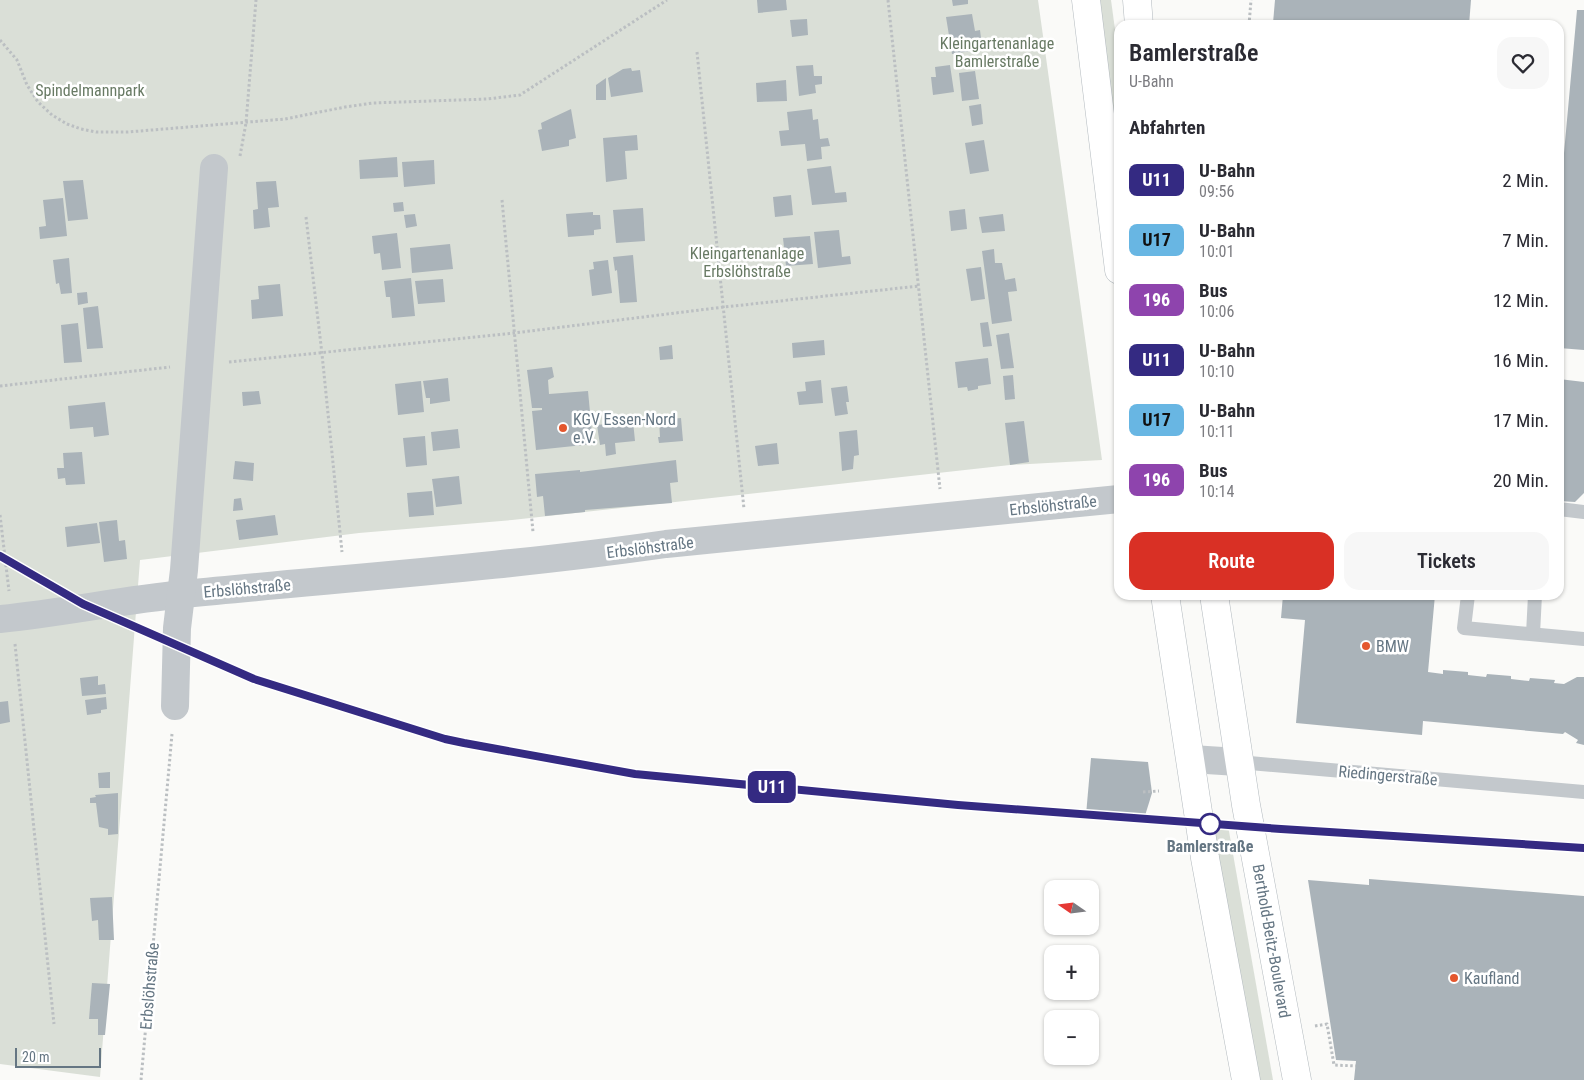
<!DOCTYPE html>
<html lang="de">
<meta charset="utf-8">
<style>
body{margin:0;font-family:"Roboto Condensed",sans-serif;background:#f7f7f7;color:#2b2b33;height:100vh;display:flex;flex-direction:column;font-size:19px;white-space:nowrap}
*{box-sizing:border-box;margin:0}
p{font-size:16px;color:#7c7c81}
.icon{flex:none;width:28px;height:28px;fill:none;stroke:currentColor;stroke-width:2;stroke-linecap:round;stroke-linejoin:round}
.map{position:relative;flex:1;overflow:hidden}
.panel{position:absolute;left:1114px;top:20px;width:450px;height:580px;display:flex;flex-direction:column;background:#fff;border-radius:15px;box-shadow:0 1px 4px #0004}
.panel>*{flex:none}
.badge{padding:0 10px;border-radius:8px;font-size:18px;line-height:32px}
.needle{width:32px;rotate:284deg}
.buttons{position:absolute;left:1044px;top:880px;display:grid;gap:10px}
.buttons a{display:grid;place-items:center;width:55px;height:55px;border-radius:10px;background:#fff;box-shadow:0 1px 4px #0004;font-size:25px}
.scale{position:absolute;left:15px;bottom:12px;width:86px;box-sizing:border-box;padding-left:5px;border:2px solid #657683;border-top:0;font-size:14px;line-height:18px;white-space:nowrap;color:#657683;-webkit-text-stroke:4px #fff;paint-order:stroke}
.map>.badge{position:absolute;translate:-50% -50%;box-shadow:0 0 0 2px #fff}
h2{padding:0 15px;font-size:19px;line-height:45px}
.round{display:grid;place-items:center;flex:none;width:52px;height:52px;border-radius:15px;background:#f7f7f7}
.overview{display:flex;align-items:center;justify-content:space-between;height:85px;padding:0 15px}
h1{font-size:24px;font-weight:600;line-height:38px}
.primary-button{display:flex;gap:10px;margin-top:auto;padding:10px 15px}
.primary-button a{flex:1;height:58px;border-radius:15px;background:#d93025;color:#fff;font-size:20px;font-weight:600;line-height:58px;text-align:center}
.primary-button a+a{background:#f7f7f7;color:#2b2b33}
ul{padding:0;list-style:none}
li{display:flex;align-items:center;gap:15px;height:60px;padding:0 15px}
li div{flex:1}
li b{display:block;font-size:19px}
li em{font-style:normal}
li .badge{min-width:55px;font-weight:700;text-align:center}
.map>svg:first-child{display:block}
.green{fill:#dadfd7}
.building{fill:#aab3b9}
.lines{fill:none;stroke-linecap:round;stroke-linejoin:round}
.secondary-casing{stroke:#b3babf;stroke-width:29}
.path{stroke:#bbbfc2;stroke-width:3;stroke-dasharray:2.5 2.5;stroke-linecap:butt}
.lane{stroke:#c3c8cc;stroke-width:14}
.street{stroke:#c3c8cc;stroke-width:28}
.secondary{stroke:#fff;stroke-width:28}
.line-casing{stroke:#fff;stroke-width:11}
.line{stroke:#342a82;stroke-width:8}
.poi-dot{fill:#e4572e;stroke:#fff;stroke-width:2}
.stop-dot{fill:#fff;stroke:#342a82;stroke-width:2.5}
.labels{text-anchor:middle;stroke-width:5;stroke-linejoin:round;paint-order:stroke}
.park-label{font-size:16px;fill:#687a64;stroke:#fff}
.poi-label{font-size:16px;fill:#657683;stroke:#fff;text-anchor:start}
.street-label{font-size:16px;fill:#657683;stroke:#fff}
.stop-label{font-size:16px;font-weight:bold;fill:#657683;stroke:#fff}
</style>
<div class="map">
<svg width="1584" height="1080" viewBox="0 0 1584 1080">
<rect width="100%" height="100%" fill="#fafaf8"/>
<g class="green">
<polygon points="0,0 1038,0 1102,460 1010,465 512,520 359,533 140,560 100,1077 0,1064"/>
<polygon points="1094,0 1111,0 1119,59 1119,197"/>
<polygon points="1227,820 1273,1080 1256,1080 1211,823"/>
</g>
<g class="building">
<polygon points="757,0 786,0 787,10 758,13"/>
<polygon points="952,0 968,0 968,4 953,6"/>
<polygon points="1275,0 1471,0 1469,25 1278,25 1273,23"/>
<polygon points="1577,10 1584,10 1584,350 1559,348 1559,152 1564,153"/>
<polygon points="972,14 975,31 980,30 981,38 976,39 977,50 952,54 946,17"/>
<polygon points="807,19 808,35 792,37 790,20"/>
<polygon points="813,65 814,76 822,76 822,84 815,85 816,93 799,96 796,66"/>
<polygon points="950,65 954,92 933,95 931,77 936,77 935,67"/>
<polygon points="631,68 632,71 640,70 643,92 611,97 608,78 623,69"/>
<polygon points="975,71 979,99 962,101 959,73"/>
<polygon points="606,78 606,100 596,100 596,85"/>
<polygon points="786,80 787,101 757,102 756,83"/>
<polygon points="981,104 983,124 972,126 969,106"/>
<polygon points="571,109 576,138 569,140 569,146 542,151 538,130 542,129 541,123"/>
<polygon points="812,109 813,120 818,119 820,139 828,138 830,146 821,147 822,159 807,161 805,144 781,146 779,131 789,130 787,112"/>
<polygon points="637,135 638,150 625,151 627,179 606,182 603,138"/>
<polygon points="984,140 989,171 970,174 965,143"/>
<polygon points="397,157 398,177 360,179 359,160"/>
<polygon points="434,160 435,184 404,187 402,162"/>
<polygon points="831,166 835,193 846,192 847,202 812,205 807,169"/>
<polygon points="83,180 88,219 68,221 63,181"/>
<polygon points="276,181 279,207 268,208 270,227 254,229 253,210 258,209 256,182"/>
<polygon points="791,195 793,215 775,217 773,197"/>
<polygon points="63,198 67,236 40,239 39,227 46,226 43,200"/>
<polygon points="403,202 404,211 394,212 393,203"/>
<polygon points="643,208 645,241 616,243 613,210"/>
<polygon points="965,209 967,229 951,231 949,211"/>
<polygon points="593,212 593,215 600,215 601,229 594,230 594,235 568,237 566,214"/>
<polygon points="415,214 417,226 406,228 404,215"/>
<polygon points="1003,214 1005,231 982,233 979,217"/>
<polygon points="839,230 842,257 850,256 851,264 818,268 814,232"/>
<polygon points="397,233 401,268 382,270 380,253 374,254 372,236"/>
<polygon points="810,236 813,264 786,266 783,238"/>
<polygon points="450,244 453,269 412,273 410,248"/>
<polygon points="994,249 995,263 1002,263 1005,280 1015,278 1017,291 1008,292 1012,321 992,324 982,251"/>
<polygon points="633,255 637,302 620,303 617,270 615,271 613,257"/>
<polygon points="69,258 72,293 61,294 59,283 56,284 53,260"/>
<polygon points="608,260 612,293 592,296 589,270 594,269 593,262"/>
<polygon points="981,267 985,299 971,301 966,269"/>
<polygon points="411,278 415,316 392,318 390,297 386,297 384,281"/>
<polygon points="443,279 445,302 418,304 415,281"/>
<polygon points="280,284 283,316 252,319 251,300 259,299 258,286"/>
<polygon points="87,292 88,303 78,305 77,293"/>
<polygon points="98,306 103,348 87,349 83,308"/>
<polygon points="988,322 992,346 983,347 980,323"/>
<polygon points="78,323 82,362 64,363 61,325"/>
<polygon points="1009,333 1014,368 1001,369 996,335"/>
<polygon points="824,340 825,355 793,358 792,343"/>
<polygon points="672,345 673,359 660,360 659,347"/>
<polygon points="988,358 991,384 978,386 978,389 968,391 967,387 958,388 955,362"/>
<polygon points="552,367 554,377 548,380 549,394 588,391 593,444 536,450 532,411 542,410 542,408 532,408 527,370"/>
<polygon points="1013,375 1015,399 1005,400 1003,376"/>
<polygon points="448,378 450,401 430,404 430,398 426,398 423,381"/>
<polygon points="1559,379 1584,382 1584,493 1575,502 1559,501"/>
<polygon points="821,380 823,403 799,405 797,392 806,391 805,382"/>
<polygon points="421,381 424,412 398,415 395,384"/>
<polygon points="847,386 849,402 846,402 848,414 835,416 831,388"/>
<polygon points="259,391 261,404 243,406 242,392"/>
<polygon points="105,402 109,435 94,437 93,427 70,429 68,406"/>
<polygon points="681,418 683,441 659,443 658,437 660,437 659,420"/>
<polygon points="633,421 635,441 615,443 616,454 606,456 605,444 600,445 597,425"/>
<polygon points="1024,421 1029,462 1010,465 1005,423"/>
<polygon points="458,429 460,448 433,451 431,432"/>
<polygon points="857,430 859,455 854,456 853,469 842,471 839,432"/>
<polygon points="425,436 427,465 406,467 403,438"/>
<polygon points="777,443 779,464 758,466 755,446"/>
<polygon points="82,452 85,484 66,485 65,478 58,479 57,468 64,468 63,453"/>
<polygon points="676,460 678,482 670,483 672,503 585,510 585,512 545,516 543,496 537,497 535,474 580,470 580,472"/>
<polygon points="235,461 254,463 253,481 233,479"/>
<polygon points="459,476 462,504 436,507 432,479"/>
<polygon points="432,491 434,515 409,517 407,493"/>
<polygon points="241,498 243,510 233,511 234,499"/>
<polygon points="275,515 278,535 239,540 236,520"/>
<polygon points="117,520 119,541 125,540 127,559 104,562 99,522"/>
<polygon points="97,523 100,543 67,547 65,527"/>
<polygon points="1283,595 1435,595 1428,672 1443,674 1443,670 1468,672 1468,675 1486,677 1487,674 1511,676 1511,679 1529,681 1530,678 1555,680 1554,683 1564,684 1577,677 1584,677 1584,745 1576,743 1578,740 1565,732 1563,734 1423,721 1422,735 1296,723 1305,620 1281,618"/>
<polygon points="98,676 98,685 105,684 106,694 82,696 80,678"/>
<polygon points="106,697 107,709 101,710 101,713 87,715 85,700"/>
<polygon points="8,701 10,722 0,724 0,702"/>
<polygon points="1091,758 1148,762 1152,793 1144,819 1086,815"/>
<polygon points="110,772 110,788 99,788 98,773"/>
<polygon points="118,793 118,834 108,835 108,829 99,827 96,803 90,803 90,798 96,797 95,795"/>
<polygon points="1369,879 1584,896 1584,1080 1354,1080 1356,1061 1336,1060 1308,880 1369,885"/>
<polygon points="112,897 114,940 99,940 98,920 92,921 90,898"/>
<polygon points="92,983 110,984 105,1035 98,1035 98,1019 89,1019"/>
</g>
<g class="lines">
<g class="secondary-casing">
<g id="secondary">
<polyline points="1086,0 1119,270"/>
<polyline points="1137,0 1139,25"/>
<polyline points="1165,595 1205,858 1246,1080"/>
<polyline points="1214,595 1246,805 1297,1080"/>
</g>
</g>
<g class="path">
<polyline points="888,0 940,489"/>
<polyline points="1249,25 1251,0"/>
<polyline points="0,40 17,60 27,85 38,102 52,115 67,124 81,129 96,132 128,132 285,119 345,107 373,103 487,99 520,95 667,0"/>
<polyline points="697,52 744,509"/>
<polyline points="240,156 246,123 256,0"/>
<polyline points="502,200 533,532"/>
<polyline points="306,217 322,354 342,552"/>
<polyline points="229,362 514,333 724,307 919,286"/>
<polyline points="0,386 170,367"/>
<polyline points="0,515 9,591"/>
<polyline points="15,644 54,1024"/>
<polyline points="1143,792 1159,791"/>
<polyline points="1315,1026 1327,1024 1334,1065 1356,1066"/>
<polyline points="141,1080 172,734"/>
</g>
<g class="lane">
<polyline points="1559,509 1584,512"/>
<polyline points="1468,595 1464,628 1584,639"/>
<polyline points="1533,634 1535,595"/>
<polyline points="1238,762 1584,792"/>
</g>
<g class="street">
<path d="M0,619C62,613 122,600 184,594C345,578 506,567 666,544L1119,499"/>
<polyline points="175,706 177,628 184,570 214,168"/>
<polyline points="1191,759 1238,762"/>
</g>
<use href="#secondary" class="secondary"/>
</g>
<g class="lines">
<g class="line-casing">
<polyline id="line" points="0,556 83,604 254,679 445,739 464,743 635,774 958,805 1281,829 1584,848"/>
</g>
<use href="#line" class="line"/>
</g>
<g class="poi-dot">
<circle cx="563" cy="428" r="5"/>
<circle cx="1366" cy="646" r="5"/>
<circle cx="1454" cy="978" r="5"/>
</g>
<circle class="stop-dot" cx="1210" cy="824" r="10"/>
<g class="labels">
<g class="park-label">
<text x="997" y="49">Kleingartenanlage<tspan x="997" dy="18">Bamlerstraße</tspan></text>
<text x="90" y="96">Spindelmannpark</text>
<text x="747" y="259">Kleingartenanlage<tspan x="747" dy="18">Erbslöhstraße</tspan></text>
</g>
<g class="poi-label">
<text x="573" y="425">KGV Essen-Nord<tspan x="573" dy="18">e.V.</tspan></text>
<text x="1376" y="652">BMW</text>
<text x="1464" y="984">Kaufland</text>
</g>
<g class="street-label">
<text transform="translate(1053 505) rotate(-6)" y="6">Erbslöhstraße</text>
<text transform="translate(650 547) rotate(-7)" y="6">Erbslöhstraße</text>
<text transform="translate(247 588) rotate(-5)" y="6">Erbslöhstraße</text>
<text transform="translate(1388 775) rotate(5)" y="6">Riedingerstraße</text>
<text transform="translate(1272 941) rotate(80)" y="6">Berthold-Beitz-Boulevard</text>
<text transform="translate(149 986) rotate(-85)" y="6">Erbslöhstraße</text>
</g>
<g class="stop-label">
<text x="1210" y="852">Bamlerstraße</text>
</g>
</g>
</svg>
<div class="buttons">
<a><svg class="needle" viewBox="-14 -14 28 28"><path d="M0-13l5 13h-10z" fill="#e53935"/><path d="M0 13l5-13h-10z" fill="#7c7c81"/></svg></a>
<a>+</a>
<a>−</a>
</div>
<div class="scale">20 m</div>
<b class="badge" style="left:772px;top:787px;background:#342a82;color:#fff">U11</b>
<section class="panel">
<div class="overview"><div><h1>Bamlerstraße</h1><p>U-Bahn</p></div><a class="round"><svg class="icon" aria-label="heart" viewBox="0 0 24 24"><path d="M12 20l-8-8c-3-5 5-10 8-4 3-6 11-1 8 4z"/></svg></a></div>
<h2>Abfahrten</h2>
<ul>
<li><span class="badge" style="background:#342a82;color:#fff">U11</span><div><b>U-Bahn</b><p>09:56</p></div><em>2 Min.</em></li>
<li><span class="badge" style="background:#68b6e3;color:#111">U17</span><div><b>U-Bahn</b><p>10:01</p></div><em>7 Min.</em></li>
<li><span class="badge" style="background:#8e44ad;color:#fff">196</span><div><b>Bus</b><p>10:06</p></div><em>12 Min.</em></li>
<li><span class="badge" style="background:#342a82;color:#fff">U11</span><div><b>U-Bahn</b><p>10:10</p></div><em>16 Min.</em></li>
<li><span class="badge" style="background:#68b6e3;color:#111">U17</span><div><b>U-Bahn</b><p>10:11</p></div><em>17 Min.</em></li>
<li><span class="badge" style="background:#8e44ad;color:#fff">196</span><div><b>Bus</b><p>10:14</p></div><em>20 Min.</em></li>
</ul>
<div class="primary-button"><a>Route</a><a>Tickets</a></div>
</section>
</div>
